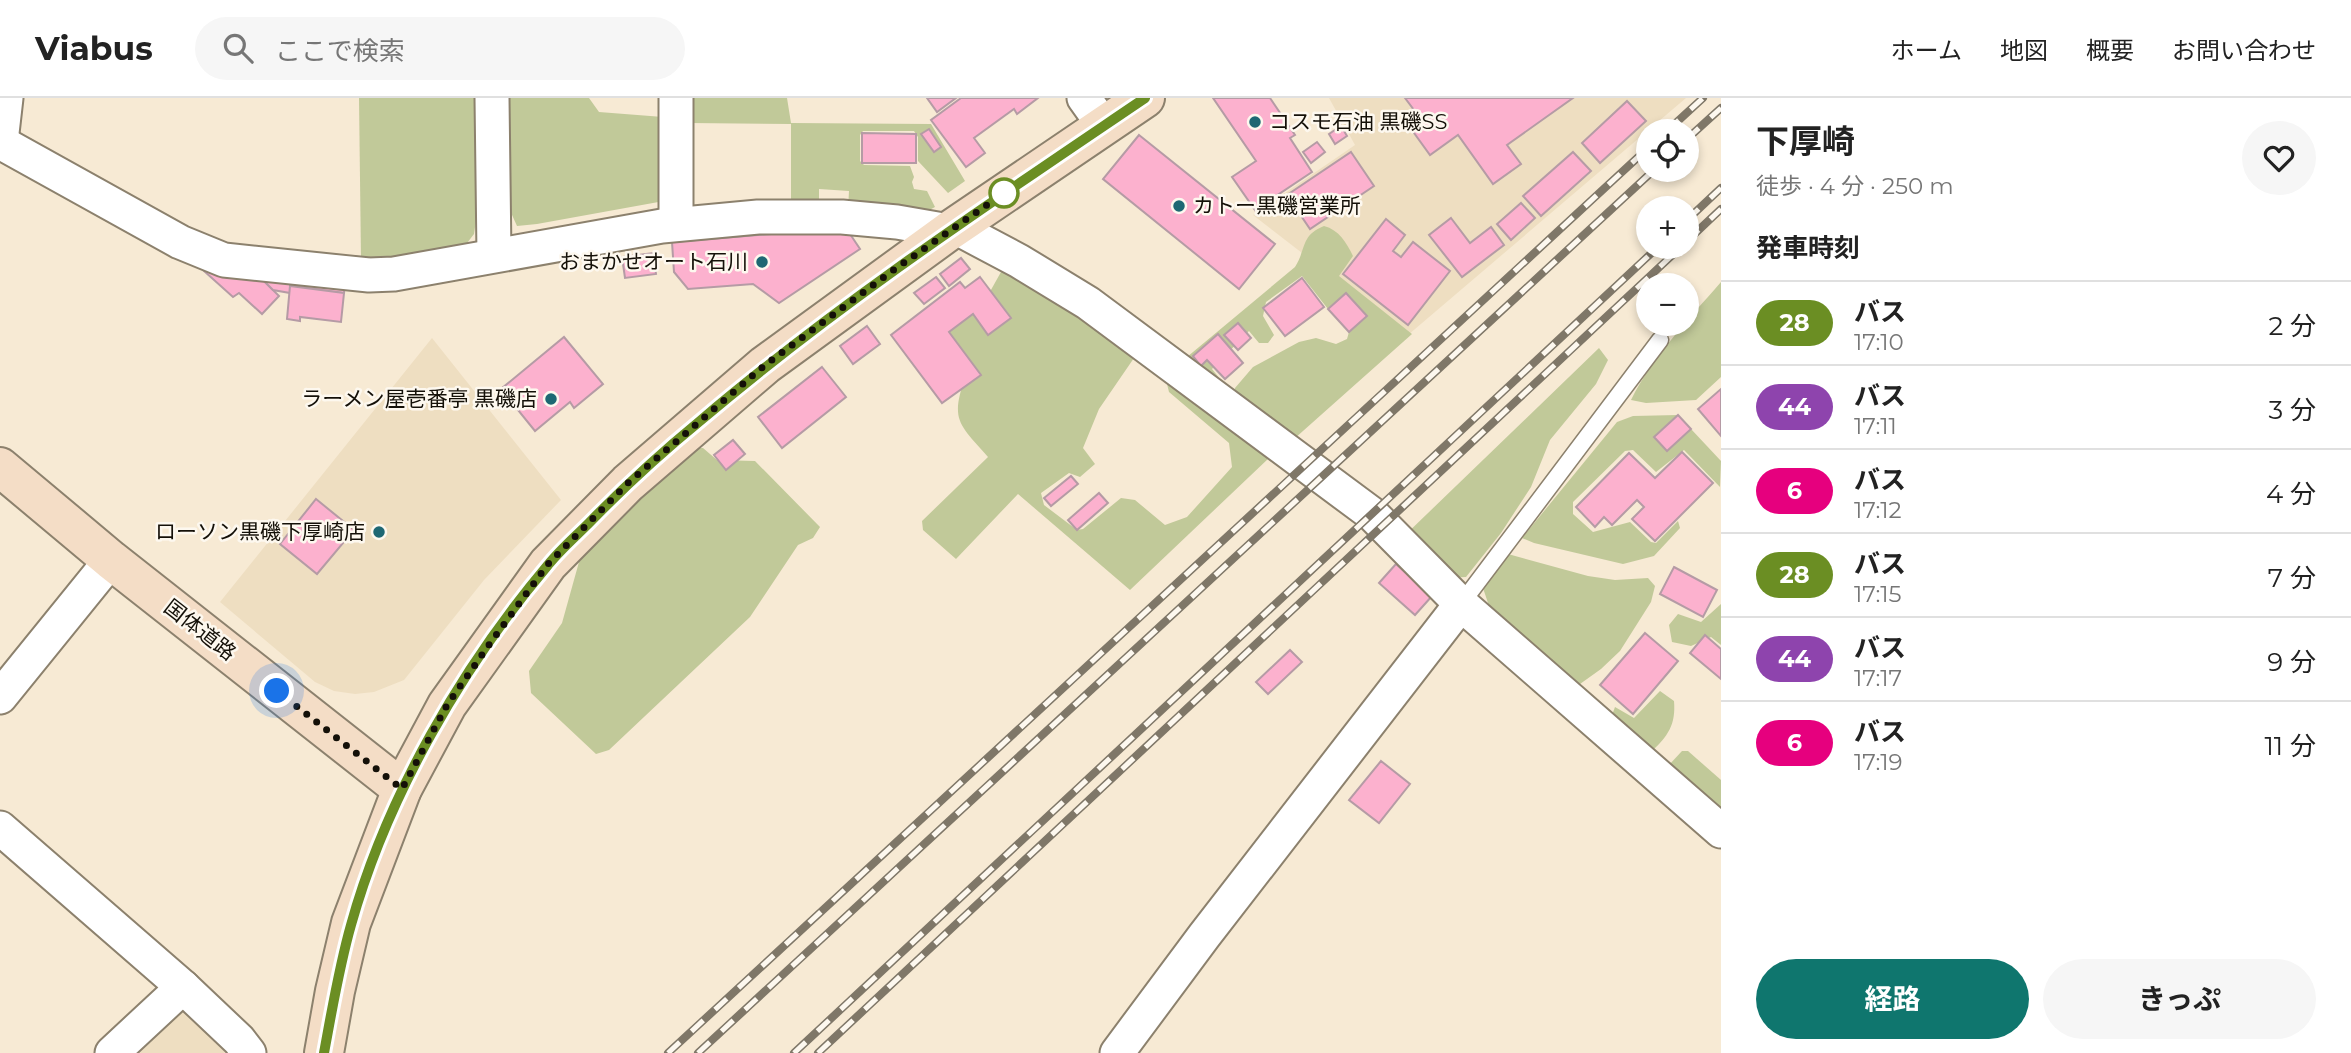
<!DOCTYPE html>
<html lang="ja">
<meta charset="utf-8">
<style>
body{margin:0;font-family:Montserrat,"Noto Sans JP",sans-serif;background:#f6f6f6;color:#222;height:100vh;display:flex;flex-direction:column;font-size:26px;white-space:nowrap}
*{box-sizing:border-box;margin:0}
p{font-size:23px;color:#767676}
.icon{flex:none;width:38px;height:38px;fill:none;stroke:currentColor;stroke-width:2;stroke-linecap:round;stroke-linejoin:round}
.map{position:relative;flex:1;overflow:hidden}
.details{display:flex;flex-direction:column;background:#fff;width:630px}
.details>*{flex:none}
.badge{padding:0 14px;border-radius:23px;font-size:24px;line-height:46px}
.fabs{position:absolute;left:1636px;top:21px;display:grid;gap:14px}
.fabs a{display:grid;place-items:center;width:63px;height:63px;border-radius:50%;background:#fff;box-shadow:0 4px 10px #0003;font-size:35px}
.you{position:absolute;width:35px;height:35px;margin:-18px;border:5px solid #fff;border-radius:50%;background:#1a73e8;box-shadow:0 0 0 10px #1a73e833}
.map>.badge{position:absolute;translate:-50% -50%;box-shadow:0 0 0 4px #fff}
h2{padding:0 35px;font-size:26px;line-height:63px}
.round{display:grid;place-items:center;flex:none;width:74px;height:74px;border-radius:37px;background:#f6f6f6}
.headline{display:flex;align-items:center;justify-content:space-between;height:119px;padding:0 35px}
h1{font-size:33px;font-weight:700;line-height:52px}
.action{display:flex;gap:14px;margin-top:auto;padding:14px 35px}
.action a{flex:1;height:80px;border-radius:42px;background:#0f766e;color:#fff;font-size:28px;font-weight:700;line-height:80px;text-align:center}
.action a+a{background:#f6f6f6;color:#222}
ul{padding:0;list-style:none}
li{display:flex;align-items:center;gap:21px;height:84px;padding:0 35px;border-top:2px solid #e0e0e0}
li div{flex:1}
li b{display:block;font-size:26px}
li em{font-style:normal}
li .badge{min-width:77px;font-weight:700;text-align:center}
header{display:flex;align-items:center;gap:42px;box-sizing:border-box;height:98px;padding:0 35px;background:#fff;border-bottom:2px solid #e0e0e0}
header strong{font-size:33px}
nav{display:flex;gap:38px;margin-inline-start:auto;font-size:24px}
.search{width:490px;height:63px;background:#f6f6f6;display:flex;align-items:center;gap:18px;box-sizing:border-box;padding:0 24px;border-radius:38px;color:#767676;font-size:26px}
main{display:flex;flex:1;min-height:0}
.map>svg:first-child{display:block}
.built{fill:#eedec1}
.green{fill:#c1c999}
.building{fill:#fcb1ce;stroke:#b59ba5;stroke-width:2}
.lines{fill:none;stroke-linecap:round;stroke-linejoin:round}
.lane-casing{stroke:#8c816d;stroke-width:19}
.street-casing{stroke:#8c816d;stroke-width:37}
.secondary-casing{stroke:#8c816d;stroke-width:42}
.lane{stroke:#fff;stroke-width:16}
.street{stroke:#fff;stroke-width:33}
.secondary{stroke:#f4ddc6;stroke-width:38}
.rail-casing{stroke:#7f7768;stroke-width:8}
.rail{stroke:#fdf8ef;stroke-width:5;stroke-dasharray:16;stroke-linecap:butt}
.line-casing{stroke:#fff;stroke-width:16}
.line{stroke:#6b8e23;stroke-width:10}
.walk{stroke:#141008;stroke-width:7;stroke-dasharray:0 12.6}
.poi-dot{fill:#1e6773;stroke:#fdf8ef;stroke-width:2.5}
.stop-dot{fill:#fff;stroke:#6b8e23;stroke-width:3.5}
.labels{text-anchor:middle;stroke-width:5;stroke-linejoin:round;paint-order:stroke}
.poi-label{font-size:21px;fill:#141008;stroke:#fdf8ef;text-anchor:end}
.street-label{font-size:21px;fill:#141008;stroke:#fdf8ef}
</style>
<header>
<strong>Viabus</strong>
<div class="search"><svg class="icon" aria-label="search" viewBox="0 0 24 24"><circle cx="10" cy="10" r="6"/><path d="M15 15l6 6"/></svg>ここで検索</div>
<nav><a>ホーム</a><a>地図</a><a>概要</a><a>お問い合わせ</a></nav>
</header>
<main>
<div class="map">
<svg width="1721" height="955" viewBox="0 0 1721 955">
<rect width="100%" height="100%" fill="#f7ead4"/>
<g class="built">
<polygon points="1329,0 1686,0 1408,237 1253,117 1355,47"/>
<polygon points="432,240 561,402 484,482 404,582 374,594 355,596 334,593 315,584 220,504"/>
<polygon points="183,889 249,955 112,955"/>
</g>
<g class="green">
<polygon points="359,0 480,0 477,116 474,136 464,149 392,163 361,161"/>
<polygon points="506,0 589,0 599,14 663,19 664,103 537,126 517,128 508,108"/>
<polygon points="689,0 787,0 791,25 931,26 965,83 948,95 918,63 918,39 914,33 863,33 860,37 860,63 864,67 910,68 914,79 912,84 914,91 927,93 935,109 918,118 848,112 849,93 819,91 819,110 791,110 791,26 689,25"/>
<path d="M1324,128C1339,132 1346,144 1353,158L1339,178L1412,236L1285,349L1232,303L1235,290L1253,269L1299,244L1316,240L1336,246L1347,241L1349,234L1366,218L1346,195L1328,211L1302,178L1266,204L1263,218L1274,237L1268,245H1259L1249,233L1212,271L1224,286L1181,264L1295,169C1307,150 1300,138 1324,128Z"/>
<path d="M1011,169L1023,173L1134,260L1099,311L1083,350L1095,366L1080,379L1069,375L1041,395L1044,407L1077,432L1083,431L1121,400L1135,402L1165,427L1187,419L1232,369L1229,345L1169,294L1165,278L1269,360L1130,492L1018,396L956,461L923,432L922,423L988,359C958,325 950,322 966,277L942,252L953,215L987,199L1001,174Z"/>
<path d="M1721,184V279L1696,302L1646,305L1631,302C1653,258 1689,221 1721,184Z"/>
<polygon points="1599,250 1608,262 1596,286 1550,342 1531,389 1501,435 1466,479 1443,480 1399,443"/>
<polygon points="1678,317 1655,339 1668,352 1691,331 1721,363 1720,389 1684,352 1656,374 1633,352 1625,353 1573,404 1573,416 1593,434 1630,424 1651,444 1656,445 1678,423 1680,430 1654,458 1623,466 1534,445 1522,440 1617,324 1633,318"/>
<polygon points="682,350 703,350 717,362 755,363 820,429 813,440 798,447 750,519 609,652 596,656 531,595 529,573 562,525 579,464 623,411"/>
<polygon points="1508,456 1588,478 1615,482 1648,480 1655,488 1651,504 1620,553 1601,571 1580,586 1490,511 1483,490"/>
<polygon points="1721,506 1721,547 1711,539 1691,548 1672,544 1669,527 1678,516 1701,524"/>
<path d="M1660,593L1674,603C1676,627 1668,638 1651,654L1611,620L1615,609L1634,620Z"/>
<polygon points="1682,653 1688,653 1721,682 1721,714 1669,667"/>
</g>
<g class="building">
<polygon points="927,0 956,0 937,14"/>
<polygon points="961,0 1038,0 1017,16 1014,11 974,40 985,55 966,69 931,22"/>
<polygon points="1213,0 1270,0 1295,37 1290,40 1312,74 1255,112 1232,79 1256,63"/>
<polygon points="1405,0 1573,0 1507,47 1521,66 1493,86 1458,37 1430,57 1409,28 1420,20"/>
<polygon points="1627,3 1646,23 1600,65 1582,45"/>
<polygon points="1341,28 1347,38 1335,46 1329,36"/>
<polygon points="929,31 941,49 934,54 921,36"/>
<polygon points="862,35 916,36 916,65 862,65"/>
<polygon points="1139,37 1275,146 1239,191 1103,81"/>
<polygon points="1317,44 1325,54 1311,65 1303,54"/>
<polygon points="1351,54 1374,88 1310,131 1287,97"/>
<polygon points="1573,54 1591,73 1541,118 1523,98"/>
<polygon points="1521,105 1535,120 1511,142 1497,126"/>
<polygon points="1451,120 1470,145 1491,129 1504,147 1462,179 1429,137"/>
<polygon points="1386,121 1405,137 1393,153 1401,159 1413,144 1450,173 1408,227 1343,176"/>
<polygon points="846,130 860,151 779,205 753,186 688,191 674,174 672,144"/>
<polygon points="653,155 656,176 625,180 622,159"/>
<polygon points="961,160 970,171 949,188 940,176"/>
<polygon points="207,166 256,175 279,198 262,216 239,195 233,199 204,173"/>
<polygon points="256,175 345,186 344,195 290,188 290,195 273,192"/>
<polygon points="936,179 945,190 924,206 914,195"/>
<polygon points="980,179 1011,220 988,237 973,216 949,234 981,277 942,305 891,237 960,184 965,190"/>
<polygon points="1302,180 1324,209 1285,238 1263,210"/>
<polygon points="290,188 344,195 341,224 300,219 300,223 287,221"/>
<polygon points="1346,195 1367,218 1349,234 1328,211"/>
<polygon points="1238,225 1251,240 1238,252 1224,237"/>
<polygon points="867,228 880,246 853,266 840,248"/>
<polygon points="1218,236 1243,265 1225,281 1207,262 1201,268 1193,258"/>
<polygon points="564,239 603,286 574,310 570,304 535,333 501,291"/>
<polygon points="822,269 846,299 782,350 758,319"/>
<polygon points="1721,291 1721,338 1698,311"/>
<polygon points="1678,317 1691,331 1667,353 1654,339"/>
<polygon points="733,342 745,356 726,372 714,357"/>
<polygon points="1682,354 1713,385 1655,443 1632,421 1644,409 1637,402 1612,427 1604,419 1595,429 1576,409 1629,355 1655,380"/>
<polygon points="1071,378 1078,386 1051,408 1044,400"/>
<polygon points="1099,395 1108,405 1077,432 1068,422"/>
<polygon points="316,401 354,432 317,476 280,446"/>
<polygon points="1396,466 1432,498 1415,517 1379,485"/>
<polygon points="1674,469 1717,492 1703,519 1660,496"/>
<polygon points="1645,535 1678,563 1633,616 1600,587"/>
<polygon points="1705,537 1721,551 1721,581 1690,555"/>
<polygon points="1290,552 1302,564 1268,596 1256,584"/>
<polygon points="1381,663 1410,686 1379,725 1349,702"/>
</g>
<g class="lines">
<g class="lane-casing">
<polyline id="lane" points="1461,506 1660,242"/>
</g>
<g class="street-casing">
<g id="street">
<polyline points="492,0 494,157"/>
<polyline points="1084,0 1104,28"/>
<polyline points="0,44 180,144 224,162 369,177 394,176 662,128 758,119 842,119 897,124 949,133"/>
<polyline points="1,44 6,0"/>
<polyline points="676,126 676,0"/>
<polyline points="955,129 1019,163 1088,205 1372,416 1461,506 1721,733"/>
<polyline points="0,599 111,462"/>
<polyline points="0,730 183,889 112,955"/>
<polyline points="183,889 239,942 249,955"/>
<polyline points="1117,955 1204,838 1461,506"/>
</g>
</g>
<g class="secondary-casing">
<g id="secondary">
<polyline points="0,369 111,462 402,691"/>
<polyline points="324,955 335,893 351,825 402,691 447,607 548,466 628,385 765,267 949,133 1145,0"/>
</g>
</g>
<use href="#lane" class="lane"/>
<use href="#street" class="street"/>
<use href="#secondary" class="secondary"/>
<g class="rail-casing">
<g id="rail">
<polyline points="1667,33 1703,0"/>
<polyline points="1687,41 1721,10"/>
<polyline points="1687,122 1721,90"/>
<polyline points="1687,143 1721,111"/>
<polyline points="668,955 1648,50"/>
<polyline points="698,955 1654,72"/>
<polyline points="794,955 1658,149"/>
<polyline points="818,955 1681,149"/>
</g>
</g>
<use href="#rail" class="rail"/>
</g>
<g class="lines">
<g class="line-casing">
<path id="line" d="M324,955C332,912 339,869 351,827C387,698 462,569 548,467C560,452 575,439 589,425C624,389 661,355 700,323C840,204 993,103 1145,0"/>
</g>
<use href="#line" class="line"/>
<polyline class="walk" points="277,593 402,691 447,607 491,544 548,466 628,385 765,267 895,171 1004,95"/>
</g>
<g class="poi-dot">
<circle cx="1255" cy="24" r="7"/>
<circle cx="1179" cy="108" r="7"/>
<circle cx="762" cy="164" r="7"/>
<circle cx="551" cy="301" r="7"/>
<circle cx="379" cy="434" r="7"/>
</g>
<circle class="stop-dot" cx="1004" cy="95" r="14"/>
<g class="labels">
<g class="poi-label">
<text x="1269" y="31" text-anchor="start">コスモ石油 黒磯SS</text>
<text x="1193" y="115" text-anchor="start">カトー黒磯営業所</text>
<text x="748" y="171">おまかせオート石川</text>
<text x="537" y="308">ラーメン屋壱番亭 黒磯店</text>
<text x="365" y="441">ローソン黒磯下厚崎店</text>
</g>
<g class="street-label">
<text transform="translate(200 532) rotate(38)" y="7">国体道路</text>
</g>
</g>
</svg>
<div class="fabs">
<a><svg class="icon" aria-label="locate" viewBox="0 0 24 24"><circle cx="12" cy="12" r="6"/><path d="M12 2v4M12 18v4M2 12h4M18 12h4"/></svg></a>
<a>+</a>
<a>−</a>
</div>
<div class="you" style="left:277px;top:593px"></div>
</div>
<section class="details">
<div class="headline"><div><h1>下厚崎</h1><p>徒歩 · 4 分 · 250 m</p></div><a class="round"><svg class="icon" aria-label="heart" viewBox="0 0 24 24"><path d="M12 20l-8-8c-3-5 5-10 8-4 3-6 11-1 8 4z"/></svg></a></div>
<h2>発車時刻</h2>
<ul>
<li><span class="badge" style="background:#6b8e23;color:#fff">28</span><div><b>バス</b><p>17:10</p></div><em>2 分</em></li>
<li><span class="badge" style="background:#8e44ad;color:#fff">44</span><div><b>バス</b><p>17:11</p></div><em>3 分</em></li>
<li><span class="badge" style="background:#e6007e;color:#fff">6</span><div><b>バス</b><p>17:12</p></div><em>4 分</em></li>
<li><span class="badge" style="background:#6b8e23;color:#fff">28</span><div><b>バス</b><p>17:15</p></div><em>7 分</em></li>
<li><span class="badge" style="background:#8e44ad;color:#fff">44</span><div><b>バス</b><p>17:17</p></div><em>9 分</em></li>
<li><span class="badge" style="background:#e6007e;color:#fff">6</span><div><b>バス</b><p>17:19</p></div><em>11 分</em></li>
</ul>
<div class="action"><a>経路</a><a>きっぷ</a></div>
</section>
</main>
